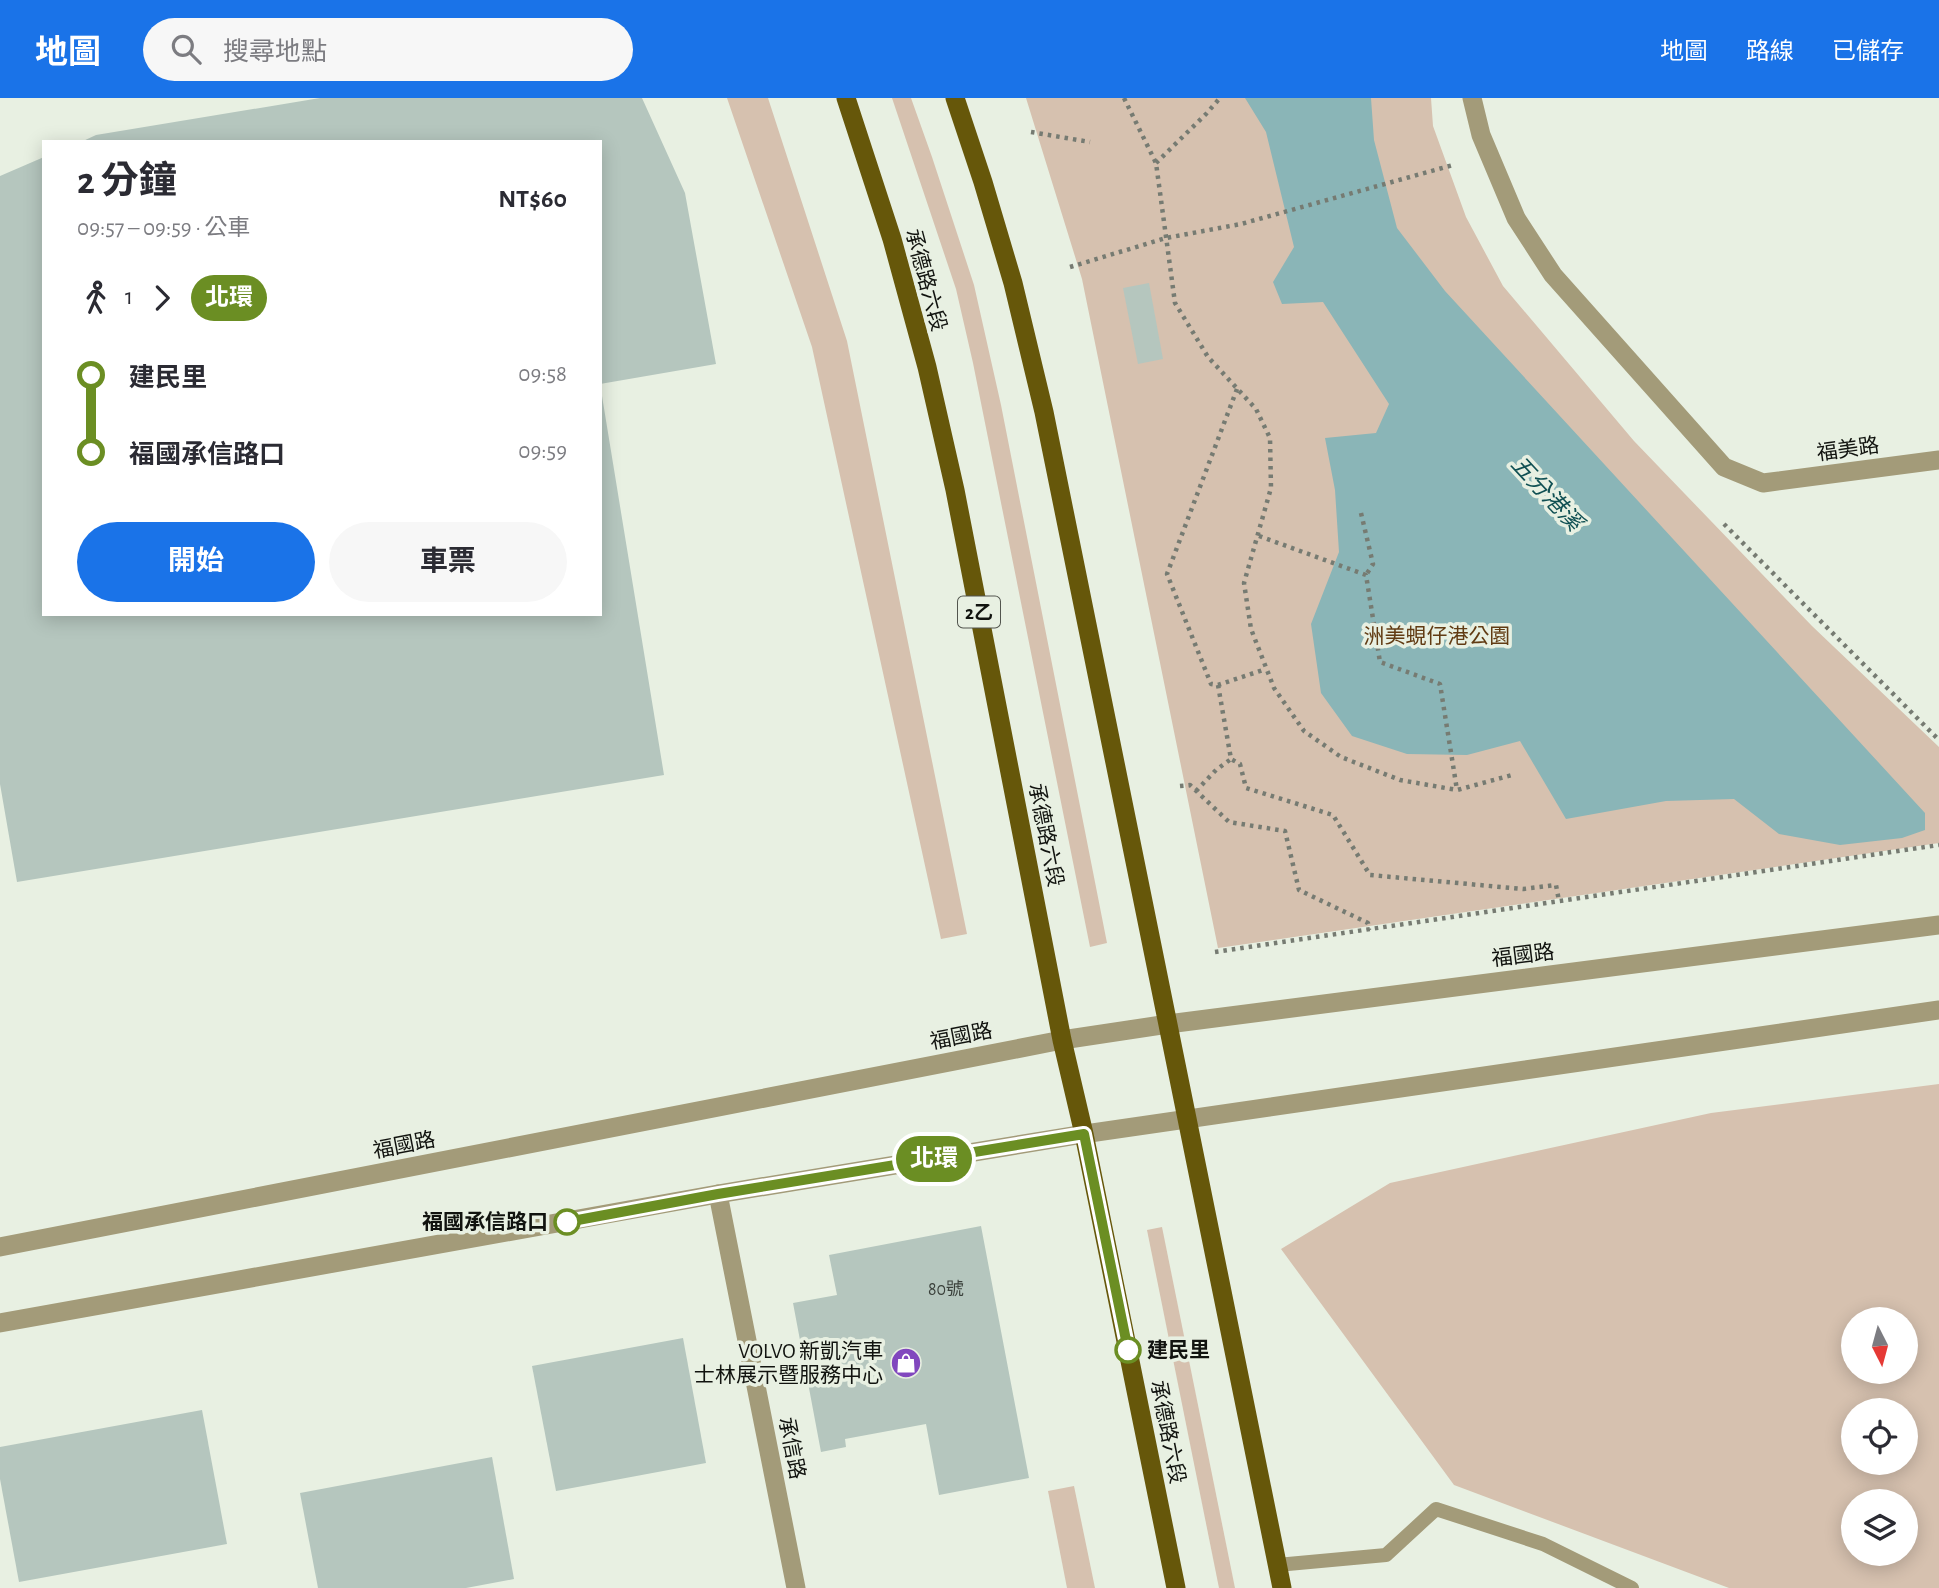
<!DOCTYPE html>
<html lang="zh-TW">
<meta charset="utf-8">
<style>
body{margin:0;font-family:"Alegreya Sans","Noto Sans TC",sans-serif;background:#f7f7f7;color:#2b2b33;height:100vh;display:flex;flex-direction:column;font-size:26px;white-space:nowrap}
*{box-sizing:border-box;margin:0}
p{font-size:23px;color:#7c7c81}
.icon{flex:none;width:38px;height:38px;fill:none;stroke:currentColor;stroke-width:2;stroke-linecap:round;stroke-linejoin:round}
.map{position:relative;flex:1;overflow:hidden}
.sheet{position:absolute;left:42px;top:42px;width:560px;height:476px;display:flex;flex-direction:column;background:#fff;border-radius:0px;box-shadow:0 4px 18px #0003}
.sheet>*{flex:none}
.badge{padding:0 14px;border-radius:23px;font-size:24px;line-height:46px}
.needle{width:46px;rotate:174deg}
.tools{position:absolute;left:1841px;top:1209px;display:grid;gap:14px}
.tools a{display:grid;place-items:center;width:77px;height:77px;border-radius:50%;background:#fff;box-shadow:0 4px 18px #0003;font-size:35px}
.map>.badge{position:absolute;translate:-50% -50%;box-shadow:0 0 0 4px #fff}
.legs{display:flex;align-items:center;gap:10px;height:77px;padding:0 35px;font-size:23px}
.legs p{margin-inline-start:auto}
.headline{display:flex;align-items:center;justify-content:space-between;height:119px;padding:0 35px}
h1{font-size:38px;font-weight:700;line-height:52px}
.primary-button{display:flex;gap:14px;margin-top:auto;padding:14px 35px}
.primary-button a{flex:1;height:80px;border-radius:42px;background:#1a73e8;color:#fff;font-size:28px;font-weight:700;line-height:80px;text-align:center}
.primary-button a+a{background:#f7f7f7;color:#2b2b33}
ul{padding:0 35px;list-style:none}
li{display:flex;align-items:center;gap:24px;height:77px;font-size:26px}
li i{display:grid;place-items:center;width:10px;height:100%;margin:0 9px;background:currentColor}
li i::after{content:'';width:18px;height:18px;margin:-9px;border:5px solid;border-radius:50%;background:#fff}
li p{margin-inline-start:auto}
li:first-child i{background:linear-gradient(#0000 50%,currentColor 0)}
li:last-child i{background:linear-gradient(currentColor 50%,#0000 0)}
header{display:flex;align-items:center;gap:42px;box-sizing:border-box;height:98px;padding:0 35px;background:#1a73e8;color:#fff}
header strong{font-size:33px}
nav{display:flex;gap:38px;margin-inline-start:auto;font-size:24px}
.search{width:490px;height:63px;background:#f7f7f7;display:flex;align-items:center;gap:18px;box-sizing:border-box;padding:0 24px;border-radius:38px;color:#7c7c81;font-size:26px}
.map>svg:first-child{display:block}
.green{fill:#d6c1af;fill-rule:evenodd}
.water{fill:#8ab5b7}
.building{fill:#b5c6be}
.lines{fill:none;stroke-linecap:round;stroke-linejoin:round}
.path{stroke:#767b72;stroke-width:4.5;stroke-dasharray:3.5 5;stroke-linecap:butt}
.service{stroke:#a39b79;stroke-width:14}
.minor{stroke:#a39b79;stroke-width:19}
.tertiary{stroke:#a39b79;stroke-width:19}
.primary{stroke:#66570a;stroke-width:19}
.line-1-casing{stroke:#fff;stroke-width:16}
.line-1{stroke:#6b8e23;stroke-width:10}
.stop-1-dot{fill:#fff;stroke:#6b8e23;stroke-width:3.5}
.labels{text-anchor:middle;stroke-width:7;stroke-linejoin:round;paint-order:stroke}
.number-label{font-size:18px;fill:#3a403b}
.shield{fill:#e8f0e2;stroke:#52554e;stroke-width:2}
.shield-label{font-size:19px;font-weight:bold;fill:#11130f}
.street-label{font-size:21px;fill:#11130f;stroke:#e8f0e2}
.park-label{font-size:21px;fill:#613b13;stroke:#e8f0e2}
.stop-label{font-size:21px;font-weight:bold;fill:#11130f;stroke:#e8f0e2;text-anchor:end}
.poi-label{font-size:21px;fill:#11130f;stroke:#e8f0e2;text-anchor:end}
.water-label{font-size:23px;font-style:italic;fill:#105053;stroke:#e8f0e2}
</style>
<header>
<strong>地圖</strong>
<div class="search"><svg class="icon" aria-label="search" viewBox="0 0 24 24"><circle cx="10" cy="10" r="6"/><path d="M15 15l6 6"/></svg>搜尋地點</div>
<nav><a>地圖</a><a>路線</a><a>已儲存</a></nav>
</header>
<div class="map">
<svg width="1939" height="1490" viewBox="0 0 1939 1490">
<rect width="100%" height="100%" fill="#e8f0e2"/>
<g class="green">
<polygon points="727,0 768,0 847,243 967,836 941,841 812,249"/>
<polygon points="892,0 911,0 932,59 974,187 1001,307 1107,845 1090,849 973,265 956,191"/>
<polygon points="1026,0 1431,0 1433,28 1466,119 1503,188 1634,343 1812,528 1939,649 1939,745 1218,850 1082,181"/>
<path d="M1939,986V1490H1729L1454,1387L1281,1151L1390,1085L1711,1015ZM1853,1222H1906V1274H1853ZM1853,1312H1906V1365H1853ZM1853,1404H1906V1456H1853Z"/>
<polygon points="1162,1129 1235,1490 1219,1490 1147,1132"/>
<polygon points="1074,1388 1095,1490 1067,1490 1048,1393"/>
</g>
<polygon class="water" points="1245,0 1371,0 1374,42 1397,130 1445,193 1925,715 1925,732 1902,740 1840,747 1779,736 1734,701 1666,703 1566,721 1520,643 1467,657 1407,656 1352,638 1321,595 1311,526 1339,454 1335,392 1325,340 1376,335 1389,306 1323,204 1282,206 1273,184 1294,149 1266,34"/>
<g class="building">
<polygon points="320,0 642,0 685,95 716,266 600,286 600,44 81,44 96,37"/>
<polygon points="44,59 44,516 600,516 600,299 602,298 664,677 17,784 0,686 0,78"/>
<polygon points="1149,185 1163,261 1138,266 1123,190"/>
<polygon points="981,1128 1029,1380 939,1397 926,1326 845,1341 846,1349 821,1354 793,1205 837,1197 829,1157"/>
<polygon points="683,1240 706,1365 556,1393 532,1268"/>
<polygon points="202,1312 227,1446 19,1484 0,1381 0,1349"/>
<polygon points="492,1359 514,1481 466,1490 318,1490 300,1395"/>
</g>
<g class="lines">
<g class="path">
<polyline points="1124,0 1156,65 1175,205 1208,259 1256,311 1270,340 1271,390 1244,485 1251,531 1274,590 1304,633 1341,659 1400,682 1457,692 1512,677"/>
<polyline points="1031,34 1090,44"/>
<polyline points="1156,65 1206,16 1220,0"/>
<polyline points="1070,169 1166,140 1241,126 1453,67"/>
<polyline points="1237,291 1167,476 1211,586 1218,587 1266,571"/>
<polyline points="1361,415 1373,466 1366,477"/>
<polyline points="1724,426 1939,642"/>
<polyline points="1259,438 1366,477 1380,564 1440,586 1457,692"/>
<polyline points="1218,587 1231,661 1240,666 1246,690 1333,717 1370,777 1523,791 1556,787 1559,803"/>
<polyline points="1180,688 1190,687 1229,724 1285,733 1299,792 1368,825 1369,832"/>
<polyline points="1196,693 1216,672 1231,661"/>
<polyline points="1215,854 1939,747"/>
</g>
<polyline class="service" points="1277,1467 1386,1457 1436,1411 1543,1446 1632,1490"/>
<g class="minor">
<polyline points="1472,0 1481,37 1516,120 1553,177 1724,369 1763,385 1939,362"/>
<polyline points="718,1096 796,1490"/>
</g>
<g class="tertiary">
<polyline points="0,1149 1062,942 1168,926 1939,827"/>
<polyline points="0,1225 718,1096 1084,1036 1939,912"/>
</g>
<g class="primary">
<polyline points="846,0 892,141 927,269 955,392 1062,942 1084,1036 1176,1490"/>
<polyline points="955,0 983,84 1013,185 1044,314 1282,1490"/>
</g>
</g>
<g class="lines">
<g class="line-1-casing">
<polyline id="line-1" points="567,1124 718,1096 1084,1036 1128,1252"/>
</g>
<use href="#line-1" class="line-1"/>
</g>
<defs>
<g id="shop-disc" transform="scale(1.575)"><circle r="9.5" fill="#8147be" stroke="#e8f0e2"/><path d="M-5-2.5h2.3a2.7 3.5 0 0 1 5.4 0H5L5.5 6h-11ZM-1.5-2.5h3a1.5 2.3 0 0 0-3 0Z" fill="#fff"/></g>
</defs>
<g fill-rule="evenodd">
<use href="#shop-disc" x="906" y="1265"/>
</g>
<g class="stop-1-dot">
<circle cx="567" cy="1124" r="12"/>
<circle cx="1128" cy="1252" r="12"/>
</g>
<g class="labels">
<g class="number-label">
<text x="946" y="1197">80號</text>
</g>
<rect class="shield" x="958" y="498.5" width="42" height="31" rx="5"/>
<g class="shield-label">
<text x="979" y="521">2乙</text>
</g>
<g class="street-label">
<text transform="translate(926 182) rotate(75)" y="7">承德路六段</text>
<text transform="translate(1848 351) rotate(-8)" y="7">福美路</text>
<text transform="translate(1046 737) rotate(79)" y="7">承德路六段</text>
<text transform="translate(1523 857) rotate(-7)" y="7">福國路</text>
<text transform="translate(961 938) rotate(-11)" y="7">福國路</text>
<text transform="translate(404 1047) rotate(-11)" y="7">福國路</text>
<text transform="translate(1168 1334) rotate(79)" y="7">承德路六段</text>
<text transform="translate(792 1350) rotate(79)" y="7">承信路</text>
</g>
<g class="park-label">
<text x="1437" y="545">洲美蜆仔港公園</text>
</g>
<g class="stop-label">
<text x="548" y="1131">福國承信路口</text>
<text x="1147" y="1259" text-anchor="start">建民里</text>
</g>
<g class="poi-label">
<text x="883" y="1260">VOLVO 新凱汽車<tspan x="883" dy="24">士林展示暨服務中心</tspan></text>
</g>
<g class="water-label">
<text transform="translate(1547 395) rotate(47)" y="8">五分港溪</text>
</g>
</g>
</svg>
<div class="tools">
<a><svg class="needle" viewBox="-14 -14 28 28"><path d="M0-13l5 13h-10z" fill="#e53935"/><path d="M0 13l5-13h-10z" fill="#7c7c81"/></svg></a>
<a><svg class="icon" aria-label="locate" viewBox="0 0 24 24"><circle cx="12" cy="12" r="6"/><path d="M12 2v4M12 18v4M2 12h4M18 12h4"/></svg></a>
<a><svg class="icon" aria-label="layers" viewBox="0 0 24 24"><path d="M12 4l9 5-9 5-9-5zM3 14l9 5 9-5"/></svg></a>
</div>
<b class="badge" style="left:934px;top:1061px;background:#6b8e23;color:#fff">北環</b>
<section class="sheet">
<div class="headline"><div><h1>2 分鐘</h1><p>09:57 – 09:59 · 公車</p></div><b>NT$60</b></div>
<div class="legs"><svg class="icon" aria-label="walk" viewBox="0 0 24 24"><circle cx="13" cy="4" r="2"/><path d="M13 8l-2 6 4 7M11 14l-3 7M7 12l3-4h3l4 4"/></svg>1<svg class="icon" aria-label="forward" viewBox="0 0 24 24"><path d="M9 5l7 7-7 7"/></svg><b class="badge" style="background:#6b8e23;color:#fff">北環</b></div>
<ul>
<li><i style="color:#6b8e23"></i><b>建民里</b><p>09:58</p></li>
<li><i style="color:#6b8e23"></i><b>福國承信路口</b><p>09:59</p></li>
</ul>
<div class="primary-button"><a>開始</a><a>車票</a></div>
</section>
</div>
